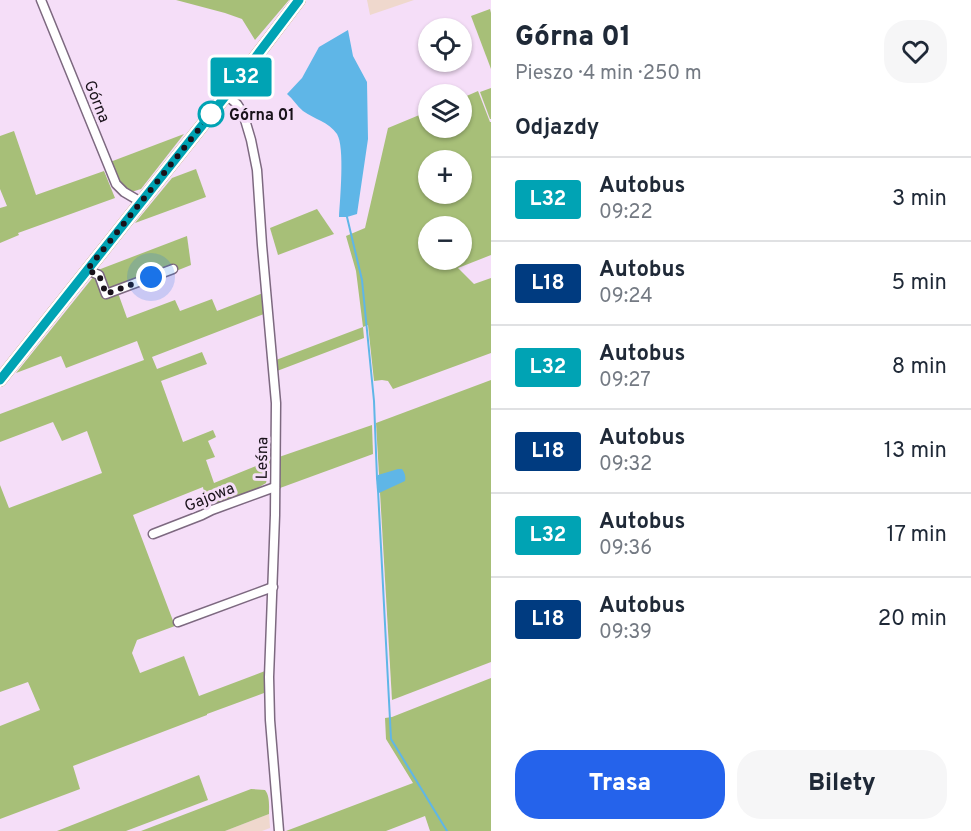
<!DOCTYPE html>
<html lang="pl">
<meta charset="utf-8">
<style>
body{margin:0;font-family:Overpass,sans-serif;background:#f6f6f7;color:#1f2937;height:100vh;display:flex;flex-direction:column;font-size:22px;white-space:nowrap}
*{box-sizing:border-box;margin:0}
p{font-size:20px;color:#747a83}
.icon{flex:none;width:33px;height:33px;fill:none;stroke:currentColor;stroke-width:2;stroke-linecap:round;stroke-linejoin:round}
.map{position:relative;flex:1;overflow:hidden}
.panel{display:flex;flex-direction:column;background:#fff;width:480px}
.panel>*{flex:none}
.badge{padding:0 12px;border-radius:4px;font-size:21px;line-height:39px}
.controls{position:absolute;left:418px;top:18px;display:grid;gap:12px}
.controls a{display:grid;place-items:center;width:54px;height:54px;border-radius:50%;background:#fff;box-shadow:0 2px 4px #0004;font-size:30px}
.you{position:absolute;width:30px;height:30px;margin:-15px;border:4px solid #fff;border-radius:50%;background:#1a73e8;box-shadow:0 0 0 9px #1a73e833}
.map>.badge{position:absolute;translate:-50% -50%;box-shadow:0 0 0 3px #fff}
h2{padding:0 24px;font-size:22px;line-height:54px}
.round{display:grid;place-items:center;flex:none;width:63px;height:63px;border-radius:24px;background:#f6f6f7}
.summary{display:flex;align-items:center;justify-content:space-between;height:102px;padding:0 24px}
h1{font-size:28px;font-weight:800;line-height:45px}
.primary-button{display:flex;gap:12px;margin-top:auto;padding:12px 24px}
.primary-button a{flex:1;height:69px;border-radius:24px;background:#2563eb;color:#fff;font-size:24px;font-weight:800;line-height:69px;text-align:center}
.primary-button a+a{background:#f6f6f7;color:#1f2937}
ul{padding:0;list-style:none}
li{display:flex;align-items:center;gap:18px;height:84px;padding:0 24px;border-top:2px solid #e0e1e3}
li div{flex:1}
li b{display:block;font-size:22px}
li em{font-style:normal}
li .badge{min-width:66px;font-weight:700;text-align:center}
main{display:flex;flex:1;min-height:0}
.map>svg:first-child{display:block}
.industrial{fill:#efd8cd}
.green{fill:#a7bf78;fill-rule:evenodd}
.water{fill:#5fb6e7}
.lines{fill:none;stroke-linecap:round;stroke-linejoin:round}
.stream{stroke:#5fb6e7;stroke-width:2}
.minor-casing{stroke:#7d6980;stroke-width:11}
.major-casing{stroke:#9c5a1c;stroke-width:14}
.minor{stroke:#fff;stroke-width:8}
.major{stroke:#eeb377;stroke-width:10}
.line-casing{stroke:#fff;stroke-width:14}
.line{stroke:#00a3b4;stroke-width:9}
.walk{stroke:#19121a;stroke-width:6;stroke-dasharray:0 10.8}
.stop-dot{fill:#fff;stroke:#00a3b4;stroke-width:3}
.labels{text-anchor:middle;stroke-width:6;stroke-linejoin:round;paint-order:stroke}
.street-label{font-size:16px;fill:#19121a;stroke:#f5def8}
.stop-label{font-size:16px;font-weight:bold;fill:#19121a;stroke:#f5def8;text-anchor:start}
</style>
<main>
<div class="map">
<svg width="491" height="831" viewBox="0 0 491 831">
<rect width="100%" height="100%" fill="#f5def8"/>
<g class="industrial">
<polygon points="367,0 414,0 370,15"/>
<polygon points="269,814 270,828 262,831 225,831"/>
</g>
<g class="green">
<polygon points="176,0 289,0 255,40 242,19 225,13"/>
<polygon points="490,9 491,13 491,69 471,16"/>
<polygon points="491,88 491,119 490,119 480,92"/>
<path d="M478,91L490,122H491V255L458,268L474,284L491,278V353L393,389L388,381L382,380L374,381L368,325L363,327L364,338L277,371L276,360L363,327L356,271L346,236L365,228L388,128L429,111V128H462V98ZM429,160H462V194H429ZM429,226H462V260H429Z"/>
<polygon points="14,131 36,195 104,171 115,198 18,233 19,235 0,243 0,208 7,206 0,189 0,136"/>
<polygon points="184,134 141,189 128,193 119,181 110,162"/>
<polygon points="196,169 206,197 135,223 172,178"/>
<polygon points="317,209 334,234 278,255 270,228"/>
<polygon points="187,236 191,265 176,271 110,288 98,270"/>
<polygon points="94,276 97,280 105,297 118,293 127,318 175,300 180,311 212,299 217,311 263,293 264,314 152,357 157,369 202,352 207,364 161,381 183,442 213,430 216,437 208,441 215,457 206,460 214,483 271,460 266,483 256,489 206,507 203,487 133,515 175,626 137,640 132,653 140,673 184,656 199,696 265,671 264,693 207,714 207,715 73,766 80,789 0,819 0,726 40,710 28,682 0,692 0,485 9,508 102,473 87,431 62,441 53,422 0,442 0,414 144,360 137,341 66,368 61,356 16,373"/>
<polygon points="491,380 491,662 392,700 376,423"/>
<polygon points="372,425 373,454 280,488 279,457"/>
<polygon points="491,678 491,831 430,831 425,816 386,831 286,831 413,783 386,739 385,718 392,717"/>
<polygon points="199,775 208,800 126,831 57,831"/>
<path d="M251,789L265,790C270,796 269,806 269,814L225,831H141Z"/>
</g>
<g class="water">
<path d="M348,30L353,56L367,82L368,139L357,214L347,217H339C340,200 345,147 337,134C329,122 314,119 303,111C297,106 293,99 287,94L302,78L319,47Z"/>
<path d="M398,469H402C405,473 406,477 405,481L379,493L377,491L376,478L378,475Z"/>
</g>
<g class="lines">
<g class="stream">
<polyline points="347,217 362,280 374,401 377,478"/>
<polyline points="378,490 391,739 447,831"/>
</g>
<g class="minor-casing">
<g id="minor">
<polyline points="41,0 116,184 124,192 141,202"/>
<polyline points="226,95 237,104 243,113 251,140 257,170 262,245 276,403 275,515 269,677 270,720 279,831"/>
<polyline points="87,270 99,275 106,294 173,269"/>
<polyline points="153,534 202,515 212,510 275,487"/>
<polyline points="178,622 273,587"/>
</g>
</g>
<g class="major-casing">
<polyline id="major" points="0,380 239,79 299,0"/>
</g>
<use href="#minor" class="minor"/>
<use href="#major" class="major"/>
</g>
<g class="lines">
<g class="line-casing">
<polyline id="line" points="0,380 239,79 299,0"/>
</g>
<use href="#line" class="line"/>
<polyline class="walk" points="151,277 106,294 99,275 87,270 211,114"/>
</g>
<circle class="stop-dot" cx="211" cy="114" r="12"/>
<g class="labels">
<g class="street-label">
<text transform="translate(98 101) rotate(68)" y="6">Górna</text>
<text transform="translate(261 458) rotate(-89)" y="6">Leśna</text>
<text transform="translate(209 496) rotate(-22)" y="6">Gajowa</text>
</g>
<g class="stop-label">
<text x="229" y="120">Górna 01</text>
</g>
</g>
</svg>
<div class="controls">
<a><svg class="icon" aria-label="locate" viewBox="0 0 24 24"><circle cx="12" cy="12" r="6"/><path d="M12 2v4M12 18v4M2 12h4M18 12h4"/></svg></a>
<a><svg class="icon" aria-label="layers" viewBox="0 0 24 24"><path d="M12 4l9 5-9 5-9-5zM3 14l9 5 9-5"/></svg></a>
<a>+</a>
<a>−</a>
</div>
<div class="you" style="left:151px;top:277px"></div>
<b class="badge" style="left:241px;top:77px;background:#00a3b4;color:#fff">L32</b>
</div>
<section class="panel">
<div class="summary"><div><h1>Górna 01</h1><p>Pieszo · 4 min · 250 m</p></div><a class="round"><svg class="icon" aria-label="heart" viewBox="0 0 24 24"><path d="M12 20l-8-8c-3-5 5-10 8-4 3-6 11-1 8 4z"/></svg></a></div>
<h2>Odjazdy</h2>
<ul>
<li><span class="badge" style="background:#00a3b4;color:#fff">L32</span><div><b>Autobus</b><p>09:22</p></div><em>3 min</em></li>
<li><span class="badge" style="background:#003b80;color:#fff">L18</span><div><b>Autobus</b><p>09:24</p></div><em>5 min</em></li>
<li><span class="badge" style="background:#00a3b4;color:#fff">L32</span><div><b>Autobus</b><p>09:27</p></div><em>8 min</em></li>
<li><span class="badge" style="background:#003b80;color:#fff">L18</span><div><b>Autobus</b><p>09:32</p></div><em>13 min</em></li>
<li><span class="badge" style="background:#00a3b4;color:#fff">L32</span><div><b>Autobus</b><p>09:36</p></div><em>17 min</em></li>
<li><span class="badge" style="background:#003b80;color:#fff">L18</span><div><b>Autobus</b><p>09:39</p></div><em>20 min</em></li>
</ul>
<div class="primary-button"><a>Trasa</a><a>Bilety</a></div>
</section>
</main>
